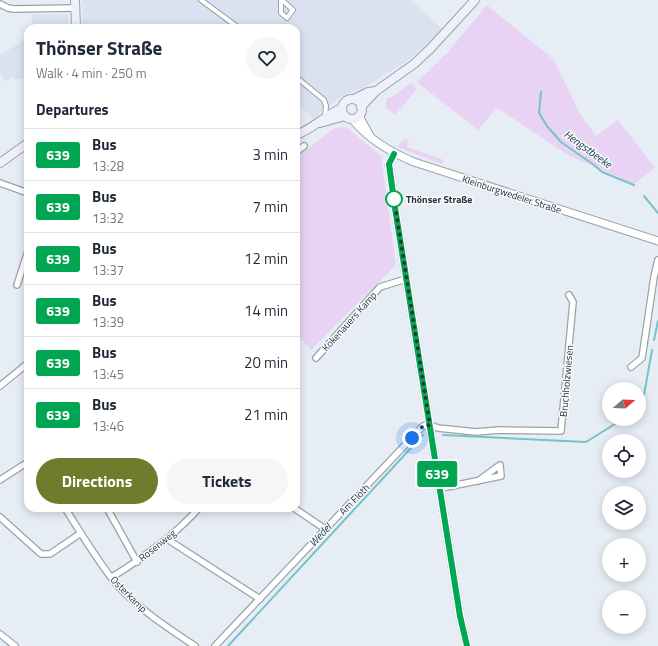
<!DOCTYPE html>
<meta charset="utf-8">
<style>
body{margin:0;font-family:"Titillium Web",sans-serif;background:#f6f6f7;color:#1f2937;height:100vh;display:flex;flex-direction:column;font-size:15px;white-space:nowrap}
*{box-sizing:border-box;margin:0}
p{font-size:13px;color:#747a83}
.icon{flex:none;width:22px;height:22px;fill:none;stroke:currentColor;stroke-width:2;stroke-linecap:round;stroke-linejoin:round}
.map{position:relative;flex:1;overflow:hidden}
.side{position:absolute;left:24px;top:24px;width:276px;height:488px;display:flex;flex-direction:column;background:#fff;border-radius:12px;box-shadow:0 2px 10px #0003}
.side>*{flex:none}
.badge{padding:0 8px;border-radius:3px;font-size:14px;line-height:26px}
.needle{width:26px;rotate:71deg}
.controls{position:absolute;left:602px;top:382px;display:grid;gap:8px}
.controls a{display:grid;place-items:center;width:44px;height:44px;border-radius:50%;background:#fff;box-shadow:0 2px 10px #0003;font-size:20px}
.you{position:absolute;width:20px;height:20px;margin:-10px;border:3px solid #fff;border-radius:50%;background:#1a73e8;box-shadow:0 0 0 6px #1a73e833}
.map>.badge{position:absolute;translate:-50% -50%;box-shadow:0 0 0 2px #fff}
h2{padding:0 12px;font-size:15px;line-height:36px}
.round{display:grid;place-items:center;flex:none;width:42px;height:42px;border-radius:21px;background:#f6f6f7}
.headline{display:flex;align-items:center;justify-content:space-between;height:68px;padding:0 12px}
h1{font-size:19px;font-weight:700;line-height:30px}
.action{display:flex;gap:8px;margin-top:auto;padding:8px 12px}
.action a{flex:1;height:46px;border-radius:24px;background:#6e7d2b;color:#fff;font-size:16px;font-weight:700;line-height:46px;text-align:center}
.action a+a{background:#f6f6f7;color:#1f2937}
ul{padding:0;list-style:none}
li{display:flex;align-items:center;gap:12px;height:52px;padding:0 12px;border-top:1px solid #e0e1e3}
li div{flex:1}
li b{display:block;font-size:15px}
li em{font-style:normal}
li .badge{min-width:44px;font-weight:700;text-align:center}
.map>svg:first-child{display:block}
.built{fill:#dae2f1}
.green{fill:#e8d3f4}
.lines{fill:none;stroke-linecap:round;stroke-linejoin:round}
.stream{stroke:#75c2c9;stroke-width:2}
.pedestrian-casing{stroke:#9ca2a9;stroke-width:6}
.minor-casing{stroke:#9ca2a9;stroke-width:8}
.tertiary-casing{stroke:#9ca2a9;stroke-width:9}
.secondary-casing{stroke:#9ca2a9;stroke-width:10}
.pedestrian{stroke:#fff;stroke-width:4}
.minor{stroke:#fff;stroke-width:5.5}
.tertiary{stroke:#fff;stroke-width:7}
.secondary{stroke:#f0f0fd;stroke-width:8}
.line-casing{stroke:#fff;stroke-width:9}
.line{stroke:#00a651;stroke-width:6}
.walk{stroke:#2f3135;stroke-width:4;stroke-dasharray:0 7.2}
.stop-dot{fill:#fff;stroke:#00a651;stroke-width:2}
.labels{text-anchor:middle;stroke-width:3;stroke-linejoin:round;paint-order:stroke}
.street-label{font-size:10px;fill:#2f3135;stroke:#f7faff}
.stop-label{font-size:10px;font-weight:bold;fill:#2f3135;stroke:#f7faff;text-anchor:start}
.water-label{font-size:11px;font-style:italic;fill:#1e4346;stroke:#f7faff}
</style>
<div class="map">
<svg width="658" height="646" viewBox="0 0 658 646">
<rect width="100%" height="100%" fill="#e7edf5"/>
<g class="built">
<polygon points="82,0 411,0 443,30 409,60 363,88 340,97 313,119 296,101 296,28 83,28"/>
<polygon points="68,14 68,28 32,28 32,15"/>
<polygon points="28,38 28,77 15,80 14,77 6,81 0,72 0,55"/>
</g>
<g class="green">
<polygon points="487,5 554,60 580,114 596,136 618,120 655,168 634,184 568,155 497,108 478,130 417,82 448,52"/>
<polygon points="411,83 417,89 395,115 385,107 387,98 388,97 390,98"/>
<polygon points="346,127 381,156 396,265 311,350 296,332 296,158 334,128"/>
<polygon points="407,139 409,140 407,147 444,160 442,164 397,147 403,140"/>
</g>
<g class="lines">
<g class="stream">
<polyline points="541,92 539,113 547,126 561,142 594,165 602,172 634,185"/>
<polyline points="644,196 658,213"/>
<polyline points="654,340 658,321"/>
<polyline points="639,407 644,395 652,350"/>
<polyline points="443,435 586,442 623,419"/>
<polyline points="228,646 423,435"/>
</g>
<g class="pedestrian-casing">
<g id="pedestrian">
<polyline points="201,0 239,28"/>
<polyline points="281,0 281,13 287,18 293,10 282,0"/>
<polyline points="296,77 324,100 326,106 325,117"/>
</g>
</g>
<g class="minor-casing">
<g id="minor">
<polyline points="0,4 8,8 14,9 76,8"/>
<polyline points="296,152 304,146"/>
<polyline points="0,183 28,193"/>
<polyline points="17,285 28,251"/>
<polyline points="316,358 380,287 406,279"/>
<polyline points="631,367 642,358 654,277 658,260"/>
<polyline points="0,386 28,363"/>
<polyline points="0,480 28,462"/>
<polyline points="440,488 447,487 501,476 500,465 478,481"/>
<path d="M65,508C81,533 99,564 118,586C140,610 168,628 195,646"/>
<polyline points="107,508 137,562"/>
<polyline points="294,508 325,529"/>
<polyline points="0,517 41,554 50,554 81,533"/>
<polyline points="167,539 260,599"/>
<path d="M112,577C143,558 174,536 199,508"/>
<polyline points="0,634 15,646"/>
<polyline points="215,646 423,426 430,425 438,428 476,432 499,430 561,431 573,302 569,295"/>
</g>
</g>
<g class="tertiary-casing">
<g id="tertiary">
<polyline points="359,116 370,136"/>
<path d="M352,119C368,139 390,152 414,162L658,241"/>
<polyline points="394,154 389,164 395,208 460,616 467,646"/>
</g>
</g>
<g class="secondary-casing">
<g id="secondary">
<polyline points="75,0 76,28"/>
<polyline points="354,99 368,92 376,91"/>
<circle cx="352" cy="109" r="10"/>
<polyline points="361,107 376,91 414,64 430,49 475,0"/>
<polyline points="320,123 345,116"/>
<path d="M296,135C313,129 325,115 342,108"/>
<polyline points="0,163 28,143"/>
</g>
</g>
<use href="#pedestrian" class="pedestrian"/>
<use href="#minor" class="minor"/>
<use href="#tertiary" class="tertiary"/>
<use href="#secondary" class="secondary"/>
</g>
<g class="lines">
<g class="line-casing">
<polyline id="line" points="394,154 389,164 395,208 460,616 467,646"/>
</g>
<use href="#line" class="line"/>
<polyline class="walk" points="394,199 430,425 423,426 412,438"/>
</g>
<circle class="stop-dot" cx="394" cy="199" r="8"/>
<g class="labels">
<g class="street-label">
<text transform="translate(512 194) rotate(18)" y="4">Kleinburgwedeler Straße</text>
<text transform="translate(349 321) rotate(-48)" y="4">Kokenauers Kamp</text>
<text transform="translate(566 381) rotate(-85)" y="4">Bruchholzwiesen</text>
<text transform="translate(354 499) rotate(-46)" y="4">Am Flöth</text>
<text transform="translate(157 545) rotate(-39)" y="4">Rosenweg</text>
<text transform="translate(129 594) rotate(45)" y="4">Osterkamp</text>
</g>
<g class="stop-label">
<text x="406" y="203">Thönser Straße</text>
</g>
<g class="water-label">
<text transform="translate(588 149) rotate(36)" y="4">Hengstbeeke</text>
<text transform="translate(320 535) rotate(-47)" y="4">Wedel</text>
</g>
</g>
</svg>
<div class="controls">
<a><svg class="needle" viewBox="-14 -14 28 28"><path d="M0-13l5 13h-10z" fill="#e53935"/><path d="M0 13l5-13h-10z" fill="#747a83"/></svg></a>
<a><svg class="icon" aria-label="locate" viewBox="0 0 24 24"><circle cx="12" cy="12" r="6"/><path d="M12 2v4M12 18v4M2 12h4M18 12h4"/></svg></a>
<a><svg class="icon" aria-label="layers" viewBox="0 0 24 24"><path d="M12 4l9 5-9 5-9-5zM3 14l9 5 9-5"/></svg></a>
<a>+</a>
<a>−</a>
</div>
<div class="you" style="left:412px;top:438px"></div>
<b class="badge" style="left:437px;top:474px;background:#00a651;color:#fff">639</b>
<section class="side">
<div class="headline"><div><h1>Thönser Straße</h1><p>Walk · 4 min · 250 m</p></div><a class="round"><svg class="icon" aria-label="heart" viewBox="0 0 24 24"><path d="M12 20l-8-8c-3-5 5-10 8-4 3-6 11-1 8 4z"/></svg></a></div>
<h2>Departures</h2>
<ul>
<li><span class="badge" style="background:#00a651;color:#fff">639</span><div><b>Bus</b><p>13:28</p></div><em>3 min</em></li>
<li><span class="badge" style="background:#00a651;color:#fff">639</span><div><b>Bus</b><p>13:32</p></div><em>7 min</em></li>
<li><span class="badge" style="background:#00a651;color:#fff">639</span><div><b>Bus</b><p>13:37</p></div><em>12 min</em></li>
<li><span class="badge" style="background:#00a651;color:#fff">639</span><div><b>Bus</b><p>13:39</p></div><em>14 min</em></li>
<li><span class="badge" style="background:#00a651;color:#fff">639</span><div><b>Bus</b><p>13:45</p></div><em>20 min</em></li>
<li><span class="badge" style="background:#00a651;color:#fff">639</span><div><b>Bus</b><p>13:46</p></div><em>21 min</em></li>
</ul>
<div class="action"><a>Directions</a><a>Tickets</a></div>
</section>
</div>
